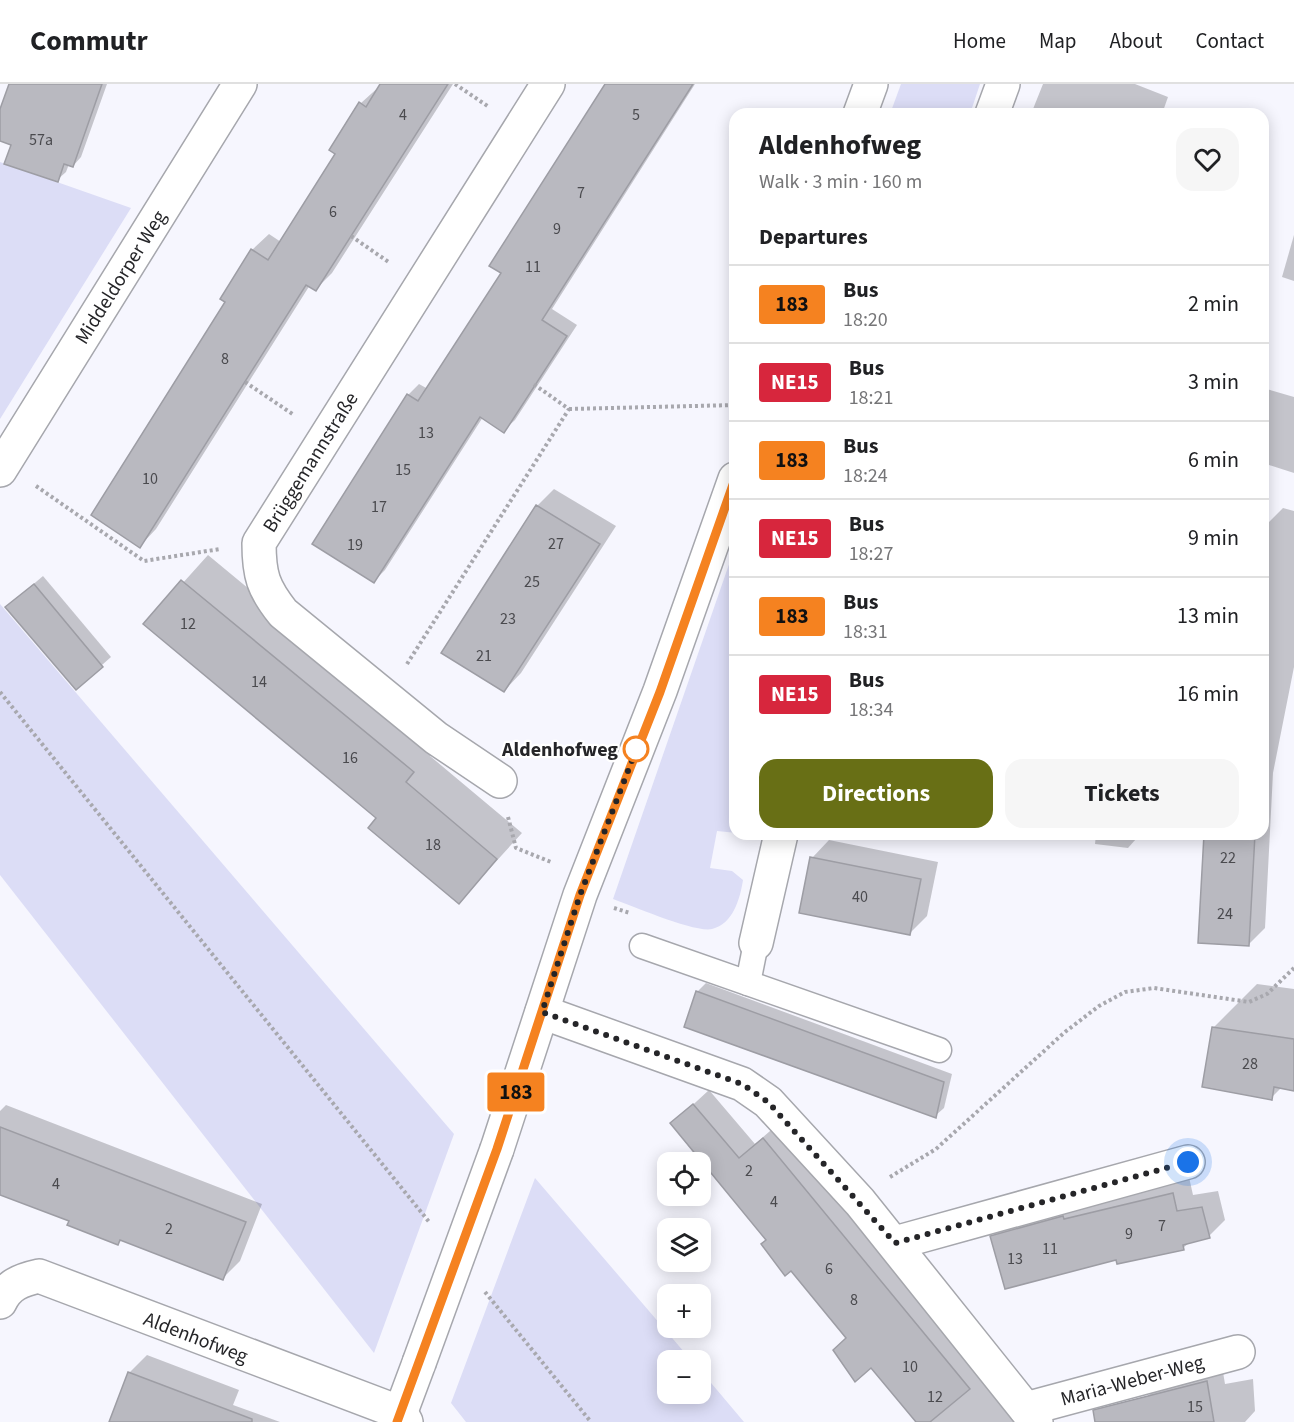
<!DOCTYPE html>
<meta charset="utf-8">
<style>
body{margin:0;font-family:"Source Sans 3",sans-serif;background:#f6f6f6;color:#202124;height:100vh;display:flex;flex-direction:column;font-size:22px;white-space:nowrap}
*{box-sizing:border-box;margin:0}
p{font-size:20px;color:#757577}
.icon{flex:none;width:33px;height:33px;fill:none;stroke:currentColor;stroke-width:2;stroke-linecap:round;stroke-linejoin:round}
.map{position:relative;flex:1;overflow:hidden}
.panel{position:absolute;left:729px;top:24px;width:540px;height:732px;display:flex;flex-direction:column;background:#fff;border-radius:18px;box-shadow:0 3px 15px #0003}
.panel>*{flex:none}
.badge{padding:0 12px;border-radius:4px;font-size:21px;line-height:39px}
.buttons{position:absolute;left:657px;top:1068px;display:grid;gap:12px}
.buttons a{display:grid;place-items:center;width:54px;height:54px;border-radius:12px;background:#fff;box-shadow:0 3px 15px #0003;font-size:30px}
.you{position:absolute;width:30px;height:30px;margin:-15px;border:4px solid #fff;border-radius:50%;background:#1a73e8;box-shadow:0 0 0 9px #1a73e833}
.map>.badge{position:absolute;translate:-50% -50%;box-shadow:0 0 0 3px #fff}
h2{padding:0 30px;font-size:22px;line-height:54px}
.round{display:grid;place-items:center;flex:none;width:63px;height:63px;border-radius:18px;background:#f6f6f6}
.head{display:flex;align-items:center;justify-content:space-between;height:102px;padding:0 30px}
h1{font-size:28px;font-weight:700;line-height:45px}
.cta{display:flex;gap:12px;margin-top:auto;padding:12px 30px}
.cta a{flex:1;height:69px;border-radius:18px;background:#686f15;color:#fff;font-size:24px;font-weight:700;line-height:69px;text-align:center}
.cta a+a{background:#f6f6f6;color:#202124}
ul{padding:0;list-style:none}
li{display:flex;align-items:center;gap:18px;height:78px;padding:0 30px;border-top:2px solid #e0e0e0}
li div{flex:1}
li b{display:block;font-size:22px}
li em{font-style:normal}
li .badge{min-width:66px;font-weight:700;text-align:center}
header{display:flex;align-items:center;gap:36px;box-sizing:border-box;height:84px;padding:0 30px;background:#fff;border-bottom:2px solid #e0e0e0}
header strong{font-size:28px}
nav{display:flex;gap:33px;margin-inline-start:auto;font-size:21px}
.map>svg:first-child{display:block}
.green{fill:#dcddf6}
.shadow{fill:#0003}
.building{fill:#b9b9c0;stroke:#9d9da4;stroke-width:1.5}
.lines{fill:none;stroke-linecap:round;stroke-linejoin:round}
.service-casing{stroke:#a6a7ad;stroke-width:27}
.minor-casing{stroke:#a6a7ad;stroke-width:36}
.path{stroke:#a8a8ae;stroke-width:4;stroke-dasharray:3 3;stroke-linecap:butt}
.service{stroke:#fff;stroke-width:24}
.minor{stroke:#fff;stroke-width:33}
.minor-bridge-casing{stroke:#a6a7ad;stroke-width:36;stroke-linecap:butt}
.minor-bridge{stroke:#fff;stroke-width:33}
.line-casing{stroke:#fff;stroke-width:14}
.line{stroke:#f58220;stroke-width:9}
.walk{stroke:#252528;stroke-width:6;stroke-dasharray:0 10.8}
.stop-dot{fill:#fff;stroke:#f58220;stroke-width:3}
.labels{text-anchor:middle;stroke-width:4.5;stroke-linejoin:round;paint-order:stroke}
.number-label{font-size:16px;fill:#4a4a4e}
.street-label{font-size:20px;fill:#252528;stroke:#fff}
.stop-label{font-size:20px;font-weight:bold;fill:#252528;stroke:#fff;text-anchor:end}
</style>
<header>
<strong>Commutr</strong>
<nav><a>Home</a><a>Map</a><a>About</a><a>Contact</a></nav>
</header>
<div class="map">
<svg width="1294" height="1338" viewBox="0 0 1294 1338">
<rect width="100%" height="100%" fill="#f6f6fe"/>
<g class="green">
<polygon points="901,0 980,0 970,30 890,30"/>
<polygon points="0,78 131,124 0,335"/>
<path d="M735,463V750H747L717,747L710,784L732,787L743,796C740,815 733,840 712,845C695,849 633,822 613,815Z"/>
<polygon points="0,520 454,1050 374,1269 0,791"/>
<polygon points="535,1094 691,1276 668,1276 668,1310 700,1310 701,1287 744,1338 466,1338 451,1319"/>
</g>
<g class="shadow">
<polygon points="10,0 107,0 81,73 73,82 69,80 66,88 57,96 13,60 0,55 0,30"/>
<polygon points="382,0 453,0 332,189 316,205 310,201 156,445 140,462 227,218 252,166 269,150 281,158 337,70 361,19"/>
<polygon points="607,0 695,0 552,225 577,241 515,336 503,347 483,333 385,486 374,497 408,311 419,300 428,305 503,189"/>
<polygon points="1043,0 1135,0 1168,13 1162,30 1031,30"/>
<polygon points="1294,151 1294,197 1282,193"/>
<polygon points="1263,304 1294,313 1294,389 1263,379"/>
<polygon points="554,405 616,442 521,589 504,607 537,422"/>
<polygon points="1283,424 1294,427 1294,583 1273,689 1265,844 1249,860 1205,750 1263,750 1263,452 1266,441"/>
<polygon points="208,471 439,662 430,672 522,749 459,818 378,733 146,540"/>
<polygon points="43,492 111,573 76,604 16,515"/>
<polygon points="1096,750 1137,750 1136,755 1128,764 1095,760"/>
<polygon points="829,756 938,778 927,832 910,849 812,774"/>
<polygon points="706,899 952,990 944,1024 935,1032 697,908"/>
<polygon points="1257,900 1294,905 1294,1005 1282,1003 1271,1014 1213,944"/>
<polygon points="709,1006 755,1060 778,1040 1021,1338 918,1338 672,1040"/>
<polygon points="6,1021 262,1120 240,1177 223,1194 122,1155 118,1159 71,1136 0,1109 0,1027"/>
<polygon points="1189,1093 1193,1111 1218,1107 1225,1136 1209,1152 1190,1158 1183,1164 1118,1174 991,1153 1008,1136"/>
<polygon points="147,1271 239,1306 233,1321 280,1338 111,1338 129,1289"/>
<polygon points="1222,1282 1225,1300 1253,1295 1255,1327 1245,1338 1131,1338 1130,1330 1162,1298"/>
</g>
<g class="building">
<polygon points="9,0 102,0 73,83 64,80 58,98 4,80 11,61 0,57 0,25"/>
<polygon points="380,0 448,0 316,207 306,201 140,464 91,431 225,218 220,215 251,165 268,176 335,70 329,66 359,18 366,23"/>
<polygon points="605,0 693,0 542,236 567,252 504,349 480,333 374,499 312,460 407,310 418,317 501,189 489,182"/>
<polygon points="536,421 600,460 504,608 441,569"/>
<polygon points="181,496 414,688 406,698 497,775 459,820 368,744 376,734 143,540"/>
<polygon points="34,500 103,583 76,606 5,523"/>
<polygon points="1204,750 1255,750 1249,862 1198,859"/>
<polygon points="810,773 921,795 910,851 799,829"/>
<polygon points="696,907 944,998 936,1034 684,943"/>
<polygon points="1212,943 1294,955 1294,1007 1274,1003 1272,1016 1202,1003"/>
<polygon points="693,1020 739,1074 763,1054 970,1305 930,1338 916,1338 871,1284 855,1298 833,1266 846,1254 791,1187 785,1192 761,1160 766,1156 670,1039"/>
<polygon points="0,1043 246,1138 223,1196 120,1156 118,1161 67,1141 69,1137 0,1111"/>
<polygon points="1173,1109 1177,1127 1202,1123 1210,1154 1183,1161 1184,1166 1117,1180 1116,1176 1005,1205 990,1152 1063,1132 1064,1135"/>
<polygon points="128,1288 252,1335 252,1338 109,1338"/>
<polygon points="1207,1297 1214,1338 1095,1338 1093,1326"/>
</g>
<g class="lines">
<g class="service-casing">
<g id="service">
<polyline points="642,862 939,966"/>
<polyline points="748,899 756,859"/>
</g>
</g>
<g class="minor-casing">
<g id="minor">
<polyline points="860,30 871,0"/>
<polyline points="992,30 1003,0"/>
<polyline points="0,386 240,0"/>
<path d="M500,697L436,654L283,529C263,504 259,491 259,459L548,0"/>
<polyline points="756,859 781,750"/>
<polyline points="542,928 742,1000 768,1018 860,1118 1036,1338"/>
<polyline points="497,1065 580,811 660,607 735,395"/>
<polyline points="895,1159 1188,1078"/>
<path d="M0,1218C8,1201 21,1196 39,1192L401,1329L406,1338"/>
<polyline points="1026,1325 1238,1268"/>
<polyline points="397,1338 419,1279"/>
</g>
</g>
<g class="path">
<polyline points="455,0 489,23"/>
<polyline points="351,152 390,179"/>
<polyline points="245,298 294,331"/>
<polyline points="569,325 735,321"/>
<polyline points="36,402 144,477 220,465"/>
<polyline points="407,580 569,325 532,299"/>
<polyline points="0,608 430,1139"/>
<polyline points="508,733 516,764 551,778"/>
<polyline points="614,824 630,829"/>
<polyline points="890,1093 936,1065 1065,948 1099,922 1125,908 1154,904 1249,918 1267,910 1294,884"/>
<polyline points="485,1208 591,1338"/>
</g>
<use href="#service" class="service"/>
<use href="#minor" class="minor"/>
<g class="minor-bridge-casing">
<polyline id="minor-bridge" points="419,1279 497,1065"/>
</g>
<use href="#minor-bridge" class="minor-bridge"/>
</g>
<g class="lines">
<g class="line-casing">
<polyline id="line" points="397,1338 497,1065 580,811 660,608 735,395"/>
</g>
<use href="#line" class="line"/>
<polyline class="walk" points="636,665 640,656 580,811 542,928 742,1000 768,1018 895,1159 1188,1078"/>
</g>
<circle class="stop-dot" cx="636" cy="665" r="12"/>
<g class="labels">
<g class="number-label">
<text x="403" y="36">4</text>
<text x="636" y="36">5</text>
<text x="41" y="61">57a</text>
<text x="581" y="114">7</text>
<text x="333" y="133">6</text>
<text x="557" y="150">9</text>
<text x="533" y="188">11</text>
<text x="225" y="280">8</text>
<text x="426" y="354">13</text>
<text x="403" y="391">15</text>
<text x="150" y="400">10</text>
<text x="379" y="428">17</text>
<text x="556" y="465">27</text>
<text x="355" y="466">19</text>
<text x="532" y="503">25</text>
<text x="508" y="540">23</text>
<text x="188" y="545">12</text>
<text x="484" y="577">21</text>
<text x="259" y="603">14</text>
<text x="350" y="679">16</text>
<text x="433" y="766">18</text>
<text x="1228" y="779">22</text>
<text x="860" y="818">40</text>
<text x="1225" y="835">24</text>
<text x="1250" y="985">28</text>
<text x="749" y="1092">2</text>
<text x="56" y="1105">4</text>
<text x="774" y="1123">4</text>
<text x="1162" y="1147">7</text>
<text x="169" y="1150">2</text>
<text x="1129" y="1155">9</text>
<text x="1050" y="1170">11</text>
<text x="1015" y="1180">13</text>
<text x="829" y="1190">6</text>
<text x="854" y="1221">8</text>
<text x="910" y="1288">10</text>
<text x="935" y="1318">12</text>
<text x="1195" y="1328">15</text>
</g>
<g class="street-label">
<text transform="translate(120 193) rotate(-58)" y="7">Middeldorper Weg</text>
<text transform="translate(310 378) rotate(-58)" y="7">Brüggemannstraße</text>
<text transform="translate(196 1253) rotate(21)" y="7">Aldenhofweg</text>
<text transform="translate(1132 1296) rotate(-15)" y="7">Maria-Weber-Weg</text>
</g>
<g class="stop-label">
<text x="618" y="672">Aldenhofweg</text>
</g>
</g>
</svg>
<div class="buttons">
<a><svg class="icon" aria-label="locate" viewBox="0 0 24 24"><circle cx="12" cy="12" r="6"/><path d="M12 2v4M12 18v4M2 12h4M18 12h4"/></svg></a>
<a><svg class="icon" aria-label="layers" viewBox="0 0 24 24"><path d="M12 4l9 5-9 5-9-5zM3 14l9 5 9-5"/></svg></a>
<a>+</a>
<a>−</a>
</div>
<div class="you" style="left:1188px;top:1078px"></div>
<b class="badge" style="left:516px;top:1008px;background:#f58220;color:#111">183</b>
<section class="panel">
<div class="head"><div><h1>Aldenhofweg</h1><p>Walk · 3 min · 160 m</p></div><a class="round"><svg class="icon" aria-label="heart" viewBox="0 0 24 24"><path d="M12 20l-8-8c-3-5 5-10 8-4 3-6 11-1 8 4z"/></svg></a></div>
<h2>Departures</h2>
<ul>
<li><span class="badge" style="background:#f58220;color:#111">183</span><div><b>Bus</b><p>18:20</p></div><em>2 min</em></li>
<li><span class="badge" style="background:#d7263d;color:#fff">NE15</span><div><b>Bus</b><p>18:21</p></div><em>3 min</em></li>
<li><span class="badge" style="background:#f58220;color:#111">183</span><div><b>Bus</b><p>18:24</p></div><em>6 min</em></li>
<li><span class="badge" style="background:#d7263d;color:#fff">NE15</span><div><b>Bus</b><p>18:27</p></div><em>9 min</em></li>
<li><span class="badge" style="background:#f58220;color:#111">183</span><div><b>Bus</b><p>18:31</p></div><em>13 min</em></li>
<li><span class="badge" style="background:#d7263d;color:#fff">NE15</span><div><b>Bus</b><p>18:34</p></div><em>16 min</em></li>
</ul>
<div class="cta"><a>Directions</a><a>Tickets</a></div>
</section>
</div>
